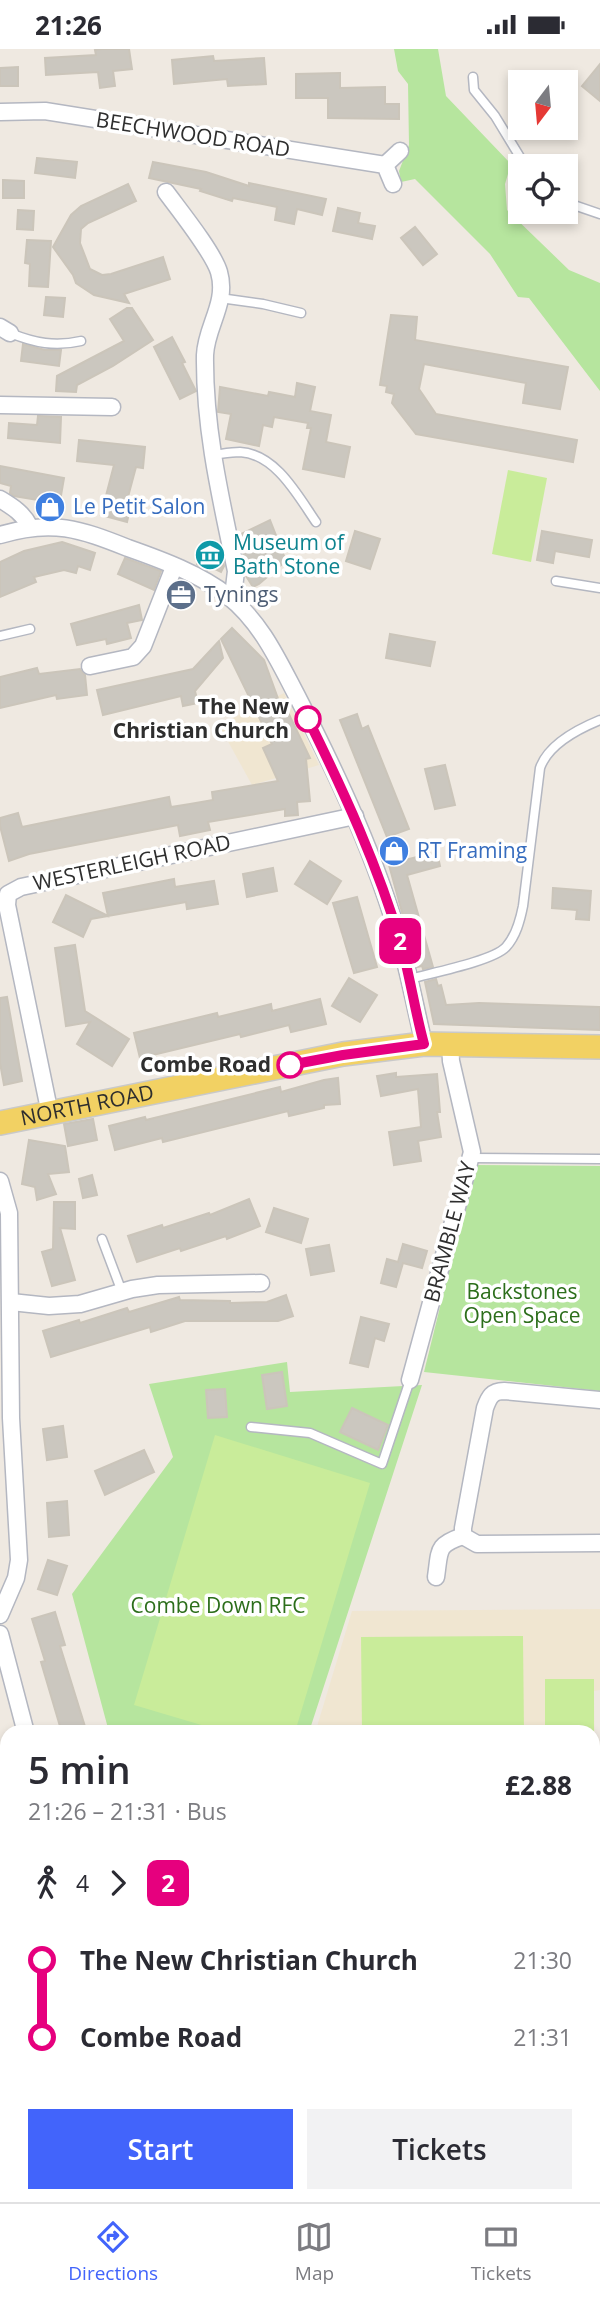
<!DOCTYPE html>
<meta charset="utf-8">
<style>
body{margin:0;font-family:"Open Sans",sans-serif;background:#f2f2f3;color:#2b2b33;height:100vh;display:flex;flex-direction:column;font-size:26px;white-space:nowrap}
*{box-sizing:border-box;margin:0}
p{font-size:23px;color:#7c7c81}
.icon{flex:none;width:38px;height:38px;fill:none;stroke:currentColor;stroke-width:2;stroke-linecap:round;stroke-linejoin:round}
.map{position:relative;flex:1;overflow:hidden}
.panel{position:absolute;left:0px;top:1676px;width:600px;height:478px;display:flex;flex-direction:column;background:#fff;border-radius:21px 21px 0 0;box-shadow:0 4px 10px #0003}
.panel>*{flex:none}
.badge{padding:0 14px;border-radius:10px;font-size:24px;line-height:46px}
.needle{width:46px;rotate:196deg}
.controls{position:absolute;left:508px;top:21px;display:grid;gap:14px}
.controls a{display:grid;place-items:center;width:70px;height:70px;border-radius:0px;background:#fff;box-shadow:0 4px 10px #0003;font-size:35px}
.map>.badge{position:absolute;translate:-50% -50%;box-shadow:0 0 0 4px #fff}
.legs{display:flex;align-items:center;gap:10px;height:77px;padding:0 28px;font-size:23px}
.legs p{margin-inline-start:auto}
.head{display:flex;align-items:center;justify-content:space-between;height:119px;padding:0 28px}
h1{font-size:38px;font-weight:600;line-height:52px}
.button{display:flex;gap:14px;margin-top:auto;padding:14px 28px}
.button a{flex:1;height:80px;border-radius:0px;background:#4264fb;color:#fff;font-size:28px;font-weight:600;line-height:80px;text-align:center}
.button a+a{background:#f2f2f3;color:#2b2b33}
ul{padding:0 28px;list-style:none}
li{display:flex;align-items:center;gap:24px;height:77px;font-size:26px}
li i{display:grid;place-items:center;width:10px;height:100%;margin:0 9px;background:currentColor}
li i::after{content:'';width:18px;height:18px;margin:-9px;border:5px solid;border-radius:50%;background:#fff}
li p{margin-inline-start:auto}
li:first-child i{background:linear-gradient(#0000 50%,currentColor 0)}
li:last-child i{background:linear-gradient(currentColor 50%,#0000 0)}
.status{display:flex;justify-content:space-between;align-items:center;height:49px;padding:0 35px;background:#fff;direction:ltr}
.status svg{height:19px;fill:currentColor}
.dock{display:flex;justify-content:space-around;align-items:center;height:98px;border-top:2px solid #e1e1e2;background:#fff;font-size:19px;color:#7c7c81}
.dock a{display:grid;justify-items:center;gap:4px}
.dock .on{color:#4264fb}
.map>svg:first-child{display:block}
.education{fill:#f0e6d1}
.green{fill:#b6e59e}
.pitch{fill:#c9ec9a}
.building{fill:#cbc7bf;stroke:#cbc5ba;stroke-width:2}
.lines{fill:none;stroke-linecap:round;stroke-linejoin:round}
.service-casing{stroke:#b4b7c1;stroke-width:11}
.minor-casing{stroke:#b4b7c1;stroke-width:19}
.primary-casing{stroke:#c9c9c9;stroke-width:26}
.service{stroke:#fff;stroke-width:8}
.minor{stroke:#fff;stroke-width:16}
.primary{stroke:#f2d163;stroke-width:23}
.line-1-casing{stroke:#fff;stroke-width:16}
.line-1{stroke:#e6007e;stroke-width:10}
.stop-1-dot{fill:#fff;stroke:#e6007e;stroke-width:3.5}
.labels{text-anchor:middle;stroke-width:7;stroke-linejoin:round;paint-order:stroke}
.street-label{font-size:21px;fill:#2e2e2e;stroke:#fff}
.shop-label{font-size:21px;fill:#366cbe;stroke:#fff;text-anchor:start}
.culture-label{font-size:21px;fill:#0d838f;stroke:#fff;text-anchor:start}
.service-label{font-size:21px;fill:#4e5e75;stroke:#fff;text-anchor:start}
.stop-label{font-size:21px;font-weight:bold;fill:#2e2e2e;stroke:#fff;text-anchor:end}
.park-label{font-size:21px;fill:#2c6e1b;stroke:#fff}
</style>
<div class="status"><b>21:26</b><svg viewBox="0 0 49 12"><path d="M0 12V9h3v3zM5 12V6h3v6zM10 12V3h3v9zM15 12V0h3v12zM26 1h20v11H26zM47 4h2v5h-2z"/></svg></div>
<div class="map">
<svg width="600" height="2153" viewBox="0 0 600 2153">
<rect width="100%" height="100%" fill="#efe9e1"/>
<g class="education">
<polygon points="284,644 319,716 252,736 219,676"/>
<polygon points="600,1560 600,1641 594,1642 595,1721 593,1684 315,1684 352,1562"/>
</g>
<g class="green">
<polygon points="394,0 438,0 446,47 511,115 505,135 507,161 569,221 600,234 600,342 529,249 518,248 490,205 415,130 401,133 399,122 409,96 408,35 398,22"/>
<polygon points="475,1116 600,1117 600,1342 424,1323"/>
<polygon points="287,1313 290,1343 422,1336 309,1683 109,1683 72,1545 173,1408 149,1335"/>
</g>
<g class="pitch">
<polygon points="508,421 547,429 531,513 492,505"/>
<polygon points="215,1386 370,1434 295,1683 225,1683 134,1656"/>
<polygon points="523,1587 524,1683 362,1683 361,1588"/>
<polygon points="545,1630 594,1630 594,1721 593,1684 545,1683"/>
</g>
<g class="building">
<polygon points="102,0 129,0 132,20 113,22 115,37 100,39 98,23 46,26 45,9 96,6 95,1"/>
<polygon points="213,7 214,12 264,9 266,35 228,37 227,30 174,35 172,11"/>
<polygon points="600,15 600,52 582,37"/>
<polygon points="18,18 18,37 0,37 0,19"/>
<polygon points="340,24 340,39 385,38 385,55 399,55 399,70 328,69 328,49 296,49 296,25"/>
<polygon points="37,109 77,113 75,129 35,124"/>
<polygon points="153,113 206,123 249,137 249,134 326,150 322,166 297,160 294,175 275,171 277,158 233,149 232,152 200,142 201,140 149,129"/>
<polygon points="3,131 24,132 24,149 3,149"/>
<polygon points="128,135 136,152 88,174 81,180 80,194 90,220 102,226 111,225 163,208 170,230 124,245 129,254 94,246 76,234 73,226 53,198 71,166 81,157"/>
<polygon points="338,159 360,164 358,174 375,177 372,190 333,182"/>
<polygon points="18,161 34,162 33,181 17,180"/>
<polygon points="415,178 437,205 423,216 401,189"/>
<polygon points="27,191 51,192 48,238 29,237 30,215 25,214"/>
<polygon points="46,248 65,249 63,268 44,266"/>
<polygon points="127,259 132,259 153,291 113,317 77,336 76,343 56,342 57,327 124,292 110,270"/>
<polygon points="391,266 417,268 415,291 568,318 560,360 523,354 526,334 424,315 419,340 436,365 577,391 573,413 416,385 392,354 394,345 386,343 387,337 380,336"/>
<polygon points="172,288 185,313 182,314 196,342 180,350 154,298"/>
<polygon points="23,295 45,301 61,301 59,317 21,312"/>
<polygon points="297,334 315,338 310,362 331,366 326,393 350,398 344,428 303,420 311,379 307,379 308,374 274,368 272,378 263,376 259,397 226,390 231,365 218,363 220,338 268,347 269,343 295,348"/>
<polygon points="38,367 61,368 60,394 8,389 9,374 37,376"/>
<polygon points="79,391 145,398 143,419 136,418 125,459 130,460 127,473 101,466 114,416 77,412"/>
<polygon points="0,417 64,429 58,464 41,460 44,452 14,447 10,444 11,437 0,434"/>
<polygon points="270,471 286,512 259,535 253,538 246,527 239,486"/>
<polygon points="355,482 380,490 370,520 346,512"/>
<polygon points="542,482 592,491 589,508 555,502 553,514 537,511"/>
<polygon points="62,493 95,504 90,521 78,517 76,524 64,521 34,528 36,533 0,548 0,513 24,502"/>
<polygon points="205,493 221,502 224,517 221,523 209,517 207,521 197,515"/>
<polygon points="125,509 161,522 154,541 118,525"/>
<polygon points="139,556 142,571 127,574 131,589 107,595 106,590 77,596 71,575"/>
<polygon points="232,579 264,611 280,655 283,653 310,709 306,710 310,752 297,753 298,766 285,767 285,760 208,773 210,781 180,787 178,776 29,805 9,812 0,777 0,769 18,764 22,778 169,748 171,758 190,755 213,751 212,743 278,732 263,699 272,695 221,590"/>
<polygon points="390,585 435,593 430,617 386,609"/>
<polygon points="219,592 223,609 195,642 198,654 183,657 181,647 103,666 97,641 193,620"/>
<polygon points="37,619 39,625 80,620 85,626 87,646 57,650 56,646 0,659 0,628"/>
<polygon points="357,665 362,680 368,677 409,780 387,788 340,671"/>
<polygon points="445,716 455,756 435,760 425,720"/>
<polygon points="398,788 405,811 437,803 440,817 407,826 433,918 423,920 422,917 417,918 383,794"/>
<polygon points="310,812 341,832 327,855 295,835"/>
<polygon points="273,819 277,842 247,848 243,825"/>
<polygon points="174,830 175,838 214,832 218,855 187,860 186,853 91,870 83,888 53,873 66,846 108,867 103,844"/>
<polygon points="553,839 591,842 589,871 576,870 577,861 552,859"/>
<polygon points="357,848 377,918 354,924 333,854"/>
<polygon points="75,896 85,962 129,990 112,1017 77,995 90,973 66,977 55,899"/>
<polygon points="349,929 377,946 360,973 332,957"/>
<polygon points="436,930 438,937 441,936 446,956 479,954 600,958 600,981 434,975 425,933"/>
<polygon points="7,948 22,1032 4,1036 0,1014 0,949"/>
<polygon points="320,950 326,975 291,983 289,976 241,988 240,985 140,1009 134,984 217,964 218,968 271,955 272,962"/>
<polygon points="396,1024 396,1028 437,1025 440,1063 437,1063 441,1088 418,1092 421,1112 394,1116 389,1083 421,1078 418,1040 381,1047 377,1027"/>
<polygon points="338,1029 340,1055 324,1056 324,1059 289,1067 288,1062 163,1093 162,1089 115,1101 109,1077 145,1068 146,1071 280,1038 281,1043 324,1031"/>
<polygon points="93,1070 97,1091 68,1097 64,1075"/>
<polygon points="29,1091 65,1097 69,1123 48,1125 56,1145 37,1151 35,1138 22,1135"/>
<polygon points="92,1126 97,1146 83,1149 79,1130"/>
<polygon points="249,1150 260,1177 227,1190 226,1187 181,1202 180,1199 137,1213 128,1187 162,1176 163,1179 209,1164 210,1166"/>
<polygon points="54,1153 75,1153 75,1180 60,1179 75,1231 52,1237 42,1203 53,1200"/>
<polygon points="274,1159 308,1170 301,1194 266,1183"/>
<polygon points="403,1195 427,1202 422,1219 403,1214 396,1238 381,1234 387,1210 398,1213"/>
<polygon points="329,1196 334,1222 311,1226 306,1200"/>
<polygon points="286,1246 293,1267 278,1272 185,1272 151,1283 150,1278 51,1308 43,1282 79,1271 80,1274 127,1259 129,1263 179,1248 180,1251 230,1252 230,1254 267,1253"/>
<polygon points="361,1268 389,1275 384,1292 375,1289 368,1318 350,1314"/>
<polygon points="282,1323 287,1357 267,1360 262,1326"/>
<polygon points="225,1340 227,1368 208,1369 206,1341"/>
<polygon points="352,1359 388,1376 378,1401 340,1383"/>
<polygon points="63,1377 67,1408 47,1411 43,1380"/>
<polygon points="144,1401 154,1423 105,1446 95,1422"/>
<polygon points="67,1452 69,1486 49,1488 47,1454"/>
<polygon points="48,1511 67,1517 57,1546 38,1540"/>
<polygon points="55,1563 65,1596 60,1597 87,1684 62,1684 41,1613 45,1612 32,1570"/>
</g>
<g class="lines">
<g class="service-casing">
<g id="service">
<polyline points="473,28 474,41 495,67 523,113 522,117"/>
<polyline points="520,126 518,135 520,136"/>
<polyline points="565,153 600,165"/>
<polyline points="220,249 263,255 301,264"/>
<path d="M10,284C35,294 55,298 81,292"/>
<path d="M212,406C221,405 231,403 240,403C276,405 298,447 316,473"/>
<polyline points="556,532 600,539"/>
<polyline points="0,587 30,580"/>
<path d="M410,930C431,924 493,912 506,898C516,887 520,872 523,857L540,719C548,696 578,680 600,671"/>
<polyline points="470,1109 600,1110"/>
<polyline points="102,1190 122,1243"/>
<polyline points="251,1378 310,1384 382,1415 410,1331"/>
</g>
</g>
<g class="minor-casing">
<g id="minor">
<polyline points="0,63 45,62 385,116 393,135"/>
<polyline points="385,116 400,102"/>
<path d="M166,143C180,162 213,203 219,223C228,254 206,277 205,306C204,379 221,451 236,522L234,539L229,548"/>
<polyline points="0,278 10,284"/>
<polyline points="0,356 112,358"/>
<path d="M0,450C13,458 23,464 30,478"/>
<path d="M0,486C52,470 80,480 128,499C162,511 200,525 228,547C261,573 278,611 297,647C338,727 377,810 401,897C410,929 416,962 424,995"/>
<polyline points="90,617 133,608 143,597 174,518"/>
<polyline points="50,1065 7,856 8,845 21,838 355,767"/>
<polyline points="0,1132 9,1164 11,1369 19,1511 16,1529 0,1566"/>
<polyline points="11,1253 49,1257 80,1255 132,1240 158,1236 261,1234"/>
<polyline points="410,1331 472,1103 451,1012 450,994"/>
<path d="M600,1351L504,1342C492,1342 489,1348 485,1359L463,1479V1487L477,1495L600,1494"/>
<path d="M436,1528C440,1501 436,1496 463,1487"/>
<polyline points="0,1585 26,1684"/>
<polyline points="593,1750 600,1748"/>
<polyline points="593,1860 600,1858"/>
<polyline points="0,1987 7,1985"/>
<polyline points="0,2057 7,2079"/>
<polyline points="0,2115 7,2113"/>
<polyline points="29,2147 31,2153"/>
<polyline points="403,2147 404,2153"/>
<polyline points="209,2153 223,2147"/>
</g>
</g>
<g class="primary-casing">
<g id="primary">
<path id="s1" d="M0,1074L343,1005L424,995L600,998"/>
</g>
</g>
<use href="#service" class="service"/>
<use href="#minor" class="minor"/>
<use href="#primary" class="primary"/>
</g>
<g class="lines">
<g class="line-1-casing">
<path id="line-1" d="M290,1016L343,1006L424,995C415,962 410,928 401,895C378,817 344,743 308,670"/>
</g>
<use href="#line-1" class="line-1"/>
</g>
<defs>
<g id="shop-disc" transform="scale(1.575)"><circle r="9.5" fill="#3f7fe0" stroke="#fff"/><path d="M-5-2.5h2.3a2.7 3.5 0 0 1 5.4 0H5L5.5 6h-11ZM-1.5-2.5h3a1.5 2.3 0 0 0-3 0Z" fill="#fff"/></g>
<g id="museum-disc" transform="scale(1.575)"><circle r="9.5" fill="#0f9aa8" stroke="#fff"/><path d="M0-6L6-3V-2H-6V-3ZM-5-1h2V3h-2ZM-1-1h2V3h-2ZM3-1h2V3H3ZM-6 4H6V6H-6Z" fill="#fff"/></g>
<g id="office-disc" transform="scale(1.575)"><circle r="9.5" fill="#5c6f8a" stroke="#fff"/><path d="M-6-3h4V-5.5h4V-3h4V5H-6ZM-1-4.5V-3h2v-1.5ZM-6 0V1H6V0Z" fill="#fff"/></g>
</defs>
<g fill-rule="evenodd">
<use href="#shop-disc" x="50" y="458"/>
<use href="#museum-disc" x="210" y="506"/>
<use href="#office-disc" x="181" y="546"/>
<use href="#shop-disc" x="394" y="802"/>
</g>
<g class="stop-1-dot">
<circle cx="308" cy="670" r="12"/>
<circle cx="290" cy="1016" r="12"/>
</g>
<g class="labels">
<g class="street-label">
<text transform="translate(193 86) rotate(9)" y="7">BEECHWOOD ROAD</text>
<text transform="translate(132 814) rotate(-12)" y="7">WESTERLEIGH ROAD</text>
<text dy="7" stroke="none"><textPath href="#s1" startOffset="89">NORTH ROAD</textPath></text>
<text transform="translate(450 1183) rotate(-75)" y="7">BRAMBLE WAY</text>
</g>
<g class="shop-label">
<text x="73" y="465">Le Petit Salon</text>
<text x="417" y="809">RT Framing</text>
</g>
<g class="culture-label">
<text x="233" y="501">Museum of<tspan x="233" dy="24">Bath Stone</tspan></text>
</g>
<g class="service-label">
<text x="204" y="553">Tynings</text>
</g>
<g class="stop-label">
<text x="289" y="665">The New<tspan x="289" dy="24">Christian Church</tspan></text>
<text x="271" y="1023">Combe Road</text>
</g>
<g class="park-label">
<text x="522" y="1250">Backstones<tspan x="522" dy="24">Open Space</tspan></text>
<text x="218" y="1564">Combe Down RFC</text>
</g>
</g>
</svg>
<div class="controls">
<a><svg class="needle" viewBox="-14 -14 28 28"><path d="M0-13l5 13h-10z" fill="#e53935"/><path d="M0 13l5-13h-10z" fill="#7c7c81"/></svg></a>
<a><svg class="icon" aria-label="locate" viewBox="0 0 24 24"><circle cx="12" cy="12" r="6"/><path d="M12 2v4M12 18v4M2 12h4M18 12h4"/></svg></a>
</div>
<b class="badge" style="left:400px;top:892px;background:#e6007e;color:#fff">2</b>
<section class="panel">
<div class="head"><div><h1>5 min</h1><p>21:26 – 21:31 · Bus</p></div><b>£2.88</b></div>
<div class="legs"><svg class="icon" aria-label="walk" viewBox="0 0 24 24"><circle cx="13" cy="4" r="2"/><path d="M13 8l-2 6 4 7M11 14l-3 7M7 12l3-4h3l4 4"/></svg>4<svg class="icon" aria-label="forward" viewBox="0 0 24 24"><path d="M9 5l7 7-7 7"/></svg><b class="badge" style="background:#e6007e;color:#fff">2</b></div>
<ul>
<li><i style="color:#e6007e"></i><b>The New Christian Church</b><p>21:30</p></li>
<li><i style="color:#e6007e"></i><b>Combe Road</b><p>21:31</p></li>
</ul>
<div class="button"><a>Start</a><a>Tickets</a></div>
</section>
</div>
<nav class="dock">
<a class="on"><svg class="icon" aria-label="directions" viewBox="0 0 24 24"><path d="M12 3l9 9-9 9-9-9zM9 14v-3h6M13 9l2 2-2 2"/></svg>Directions</a>
<a><svg class="icon" aria-label="map" viewBox="0 0 24 24"><path d="M3 6l6-2 6 2 6-2v14l-6 2-6-2-6 2zM9 4v14M15 6v14"/></svg>Map</a>
<a><svg class="icon" aria-label="tickets" viewBox="0 0 24 24"><path d="M3 7h18v10H3zM15 7v10"/></svg>Tickets</a>
</nav>
